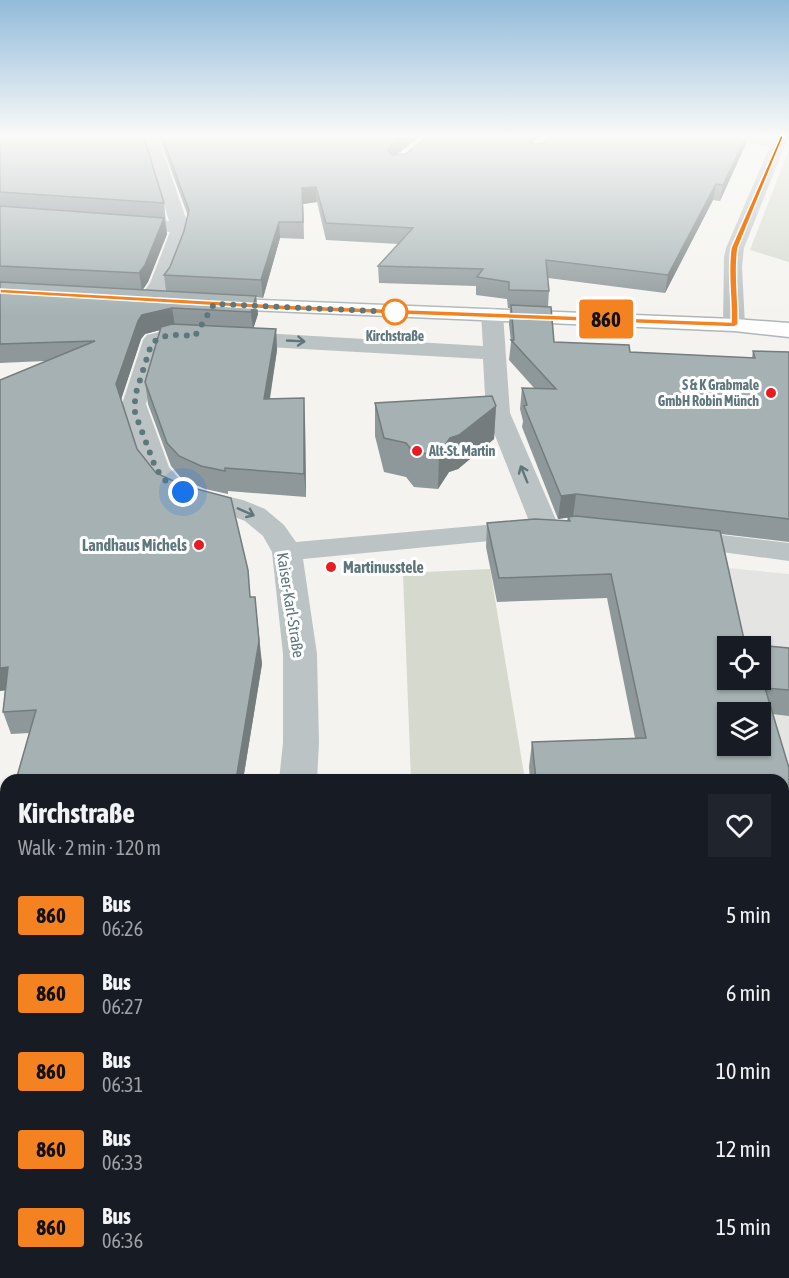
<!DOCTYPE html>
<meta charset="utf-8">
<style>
body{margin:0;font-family:"Asap Condensed",sans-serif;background:#20242c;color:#f1f3f6;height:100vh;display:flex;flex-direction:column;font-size:22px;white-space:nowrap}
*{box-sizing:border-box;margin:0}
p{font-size:20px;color:#9ea1a6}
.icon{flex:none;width:33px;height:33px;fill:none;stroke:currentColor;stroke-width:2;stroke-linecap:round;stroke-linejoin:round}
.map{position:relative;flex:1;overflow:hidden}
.side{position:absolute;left:0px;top:774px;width:789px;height:504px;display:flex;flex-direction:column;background:#171b24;border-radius:18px 18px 0 0;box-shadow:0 2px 4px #0004}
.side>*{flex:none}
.badge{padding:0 12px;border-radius:4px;font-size:21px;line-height:39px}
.buttons{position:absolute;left:717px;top:636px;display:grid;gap:12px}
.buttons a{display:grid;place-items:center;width:54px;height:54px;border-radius:0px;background:#171b24;box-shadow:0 2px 4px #0004;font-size:30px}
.you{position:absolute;width:30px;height:30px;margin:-15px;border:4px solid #fff;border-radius:50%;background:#1a73e8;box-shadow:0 0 0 9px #1a73e833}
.map>.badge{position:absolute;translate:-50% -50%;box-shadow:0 0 0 3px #fff}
.round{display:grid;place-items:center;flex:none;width:63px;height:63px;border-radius:0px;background:#20242c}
.head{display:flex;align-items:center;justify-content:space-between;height:102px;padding:0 18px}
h1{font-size:28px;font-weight:700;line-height:45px}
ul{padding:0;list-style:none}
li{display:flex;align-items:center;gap:18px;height:78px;padding:0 18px}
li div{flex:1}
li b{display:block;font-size:22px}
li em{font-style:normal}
li .badge{min-width:66px;font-weight:700;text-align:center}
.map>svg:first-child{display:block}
.built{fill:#e4e4e3}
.green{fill:#d5d9ce}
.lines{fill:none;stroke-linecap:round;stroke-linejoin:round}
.major-casing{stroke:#b0b7b9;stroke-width:3}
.minor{fill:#bcc3c5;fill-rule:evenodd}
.major{fill:#fff;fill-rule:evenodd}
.wall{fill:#8e989a}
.shaded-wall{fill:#747c7d}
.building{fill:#a5b1b3;stroke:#747c7d;stroke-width:1.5;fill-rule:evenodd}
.oneway{stroke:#5e777c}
.line{fill:#f58220;stroke:#fff;stroke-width:1.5}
.walk{stroke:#5e777c;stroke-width:6;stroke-dasharray:0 10.8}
.stop-dot{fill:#fff;stroke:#f58220;stroke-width:3}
.poi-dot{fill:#e81b21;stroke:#fff;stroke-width:2}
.labels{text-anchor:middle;stroke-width:6;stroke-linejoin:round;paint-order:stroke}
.far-stop-label{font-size:14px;font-weight:bold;fill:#5e777c;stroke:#fff}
.far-poi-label{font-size:14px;font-weight:bold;fill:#5e777c;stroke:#fff;text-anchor:end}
.poi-label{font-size:16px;font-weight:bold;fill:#5e777c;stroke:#fff;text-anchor:end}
.street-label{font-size:16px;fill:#5e777c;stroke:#fff}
</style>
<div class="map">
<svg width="789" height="1278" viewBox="0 0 789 1278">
<rect width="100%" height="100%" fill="#f4f3ef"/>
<polygon class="built" points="717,567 789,574 789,825 783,780 760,712 760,646 733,646"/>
<g class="green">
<polygon points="789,149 789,262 750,250"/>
<polygon points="490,569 525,780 411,780 403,573"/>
</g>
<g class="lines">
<g class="major-casing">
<polygon id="major" points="212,298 734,319 789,323 789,337 734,331 205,308 202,304 205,300"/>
</g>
<g class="minor">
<polygon points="144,137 158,137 189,227 184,247 170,284 154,305 147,307 140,305 137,301 150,283 170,232 122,228 116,227 113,223 116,219 122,218 169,221"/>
<polygon points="717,137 788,137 744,248 742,267 745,325 742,330 734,331 726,330 723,325 724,257 726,248 770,146 724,141"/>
<path d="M492,308L499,310L503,314L510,413L560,529L556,535L546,538L540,536L303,559L317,654L319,743L317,780H279L283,743V654L272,552L263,536L245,521L225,513L186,504L161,493L143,469L122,404L143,340L147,335L175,328L483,346L481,314L485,310ZM175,342L483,359L486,413L529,521L296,542L284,525L265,509L243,500L204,491L181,481L169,467L146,404L162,346Z"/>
<polygon points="680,530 789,543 789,561 670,545 665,539 670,533"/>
<rect x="0" y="924" width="6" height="38"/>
<polygon points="783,950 789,951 789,991 783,990"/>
<polygon points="89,1272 146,1272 144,1278 87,1278"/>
</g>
<use href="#major" class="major"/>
</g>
<g class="wall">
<polygon points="0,137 164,203 167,234 148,282 142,290 166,291 164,275 170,267 184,231 188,216 159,137 419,137 397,154 532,144 745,146 720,201 713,200 665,293 548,278 549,291 548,306 554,342 630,352 752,358 753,351 789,352 789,542 721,534 745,644 789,648 789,716 772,714 789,768 789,919 783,919 783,780 530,780 529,767 532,742 635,738 607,598 497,602 486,547 487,523 567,521 568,517 558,519 522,427 523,421 520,409 522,388 535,389 509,360 511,342 509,324 510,308 508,308 507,299 476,295 476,286 379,283 378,266 399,244 326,240 317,202 303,204 304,239 280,238 263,298 256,297 258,314 253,328 276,329 277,350 270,399 305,420 306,497 228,491 228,494 205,489 182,479 171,466 148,404 145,382 160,330 145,334 141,339 121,399 137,449 251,597 262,664 243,780 16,780 29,733 11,734 3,712 5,690 0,691 45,361 0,363"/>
<polygon points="375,403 496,406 494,439 458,469 449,472 438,489 414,487 406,477 384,472 375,436"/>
<polygon points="6,814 6,892 0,892 0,823 4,823"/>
<polygon points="0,1050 6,1050 6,1224 1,1224 0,1231"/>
</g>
<g class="shaded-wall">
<polygon points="401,137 419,137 391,159 388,151 391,145"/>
<polygon points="527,137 538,137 525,152"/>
<polygon points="746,137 747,137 745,146 720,201 723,185"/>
<polygon points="716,184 713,200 665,293 668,275"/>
<polygon points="316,187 317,202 303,204 304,239 302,188"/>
<polygon points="164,218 167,234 148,282 142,291 139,273"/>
<polygon points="279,222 280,238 263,298 261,280"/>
<polygon points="256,296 258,314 253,330 251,312"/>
<polygon points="172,308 175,326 145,334 141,339 120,403 116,384 138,321 142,315"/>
<polygon points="276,329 277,350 266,421 264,399"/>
<polygon points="304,398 305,420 306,497 304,474"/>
<polygon points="496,406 494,439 458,469 449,472 438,489 439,454 450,438"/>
<polygon points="576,494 573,517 558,519 561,496"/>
<polygon points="255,597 262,664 243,780 236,780"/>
<polygon points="8,667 15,689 0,691 0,668"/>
<polygon points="6,1169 6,1202 0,1193"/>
</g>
<g class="building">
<polygon points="0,137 144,137 164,203 0,192"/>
<polygon points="162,137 401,137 391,145 388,151 392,155 406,154 426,137 527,137 527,140 531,144 543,143 548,137 746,137 723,185 716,184 668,275 546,260 549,291 509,290 509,282 477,277 483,269 378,266 413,228 326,223 316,187 302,188 303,222 279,222 261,280 164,275 170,267 184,231 189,210"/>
<polygon points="0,206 164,218 145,265 139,273 0,266"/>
<polygon points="0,282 256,296 251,312 172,308 142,315 138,321 116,384 137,449 156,473 182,485 231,498 248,570 250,597 255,597 259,641 236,780 16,780 36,710 3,712 8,667 0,668 0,380 95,341 0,344"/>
<polygon points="511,305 551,307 554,342 629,345 630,352 755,358 753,351 789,352 789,519 576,494 561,496 524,406 527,405 522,388 556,389 511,340 514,340"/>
<polygon points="172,324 276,329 264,399 304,398 304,474 225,468 225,471 201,466 179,456 167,443 145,382 161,327"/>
<polygon points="492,396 496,406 459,435 450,438 439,454 414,453 406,443 384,438 375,403"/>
<path d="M576,516L720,531L745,644L789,648V690L765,688L789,768V894H783V780H536L532,742L646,738L611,574L499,578L487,523L535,519L570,521L568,517ZM728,646H760V680H728ZM728,712H760V746H728Z"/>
<polygon points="6,814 6,870 0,870 0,823 4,823"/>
<polygon points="0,1050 6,1050 6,1169 0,1193"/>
<polygon points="158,1272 522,1272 521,1278 155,1278"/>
</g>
<defs><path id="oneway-shaft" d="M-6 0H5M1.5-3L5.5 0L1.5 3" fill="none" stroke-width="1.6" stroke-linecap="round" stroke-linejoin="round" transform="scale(1.5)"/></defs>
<g class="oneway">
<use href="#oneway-shaft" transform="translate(296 341) rotate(3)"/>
<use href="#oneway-shaft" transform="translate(524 474) rotate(-112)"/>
<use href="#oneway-shaft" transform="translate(246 512) rotate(24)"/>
</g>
<linearGradient id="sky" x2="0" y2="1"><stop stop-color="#92bbda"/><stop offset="0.43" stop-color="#fafaf8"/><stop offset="1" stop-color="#fafaf8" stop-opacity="0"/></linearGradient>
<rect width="789" height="316" fill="url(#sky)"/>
<path class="line" d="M781,135L783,137L738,248C734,273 739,299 738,325L734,327L284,310L0,293V289L284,305L731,322C732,297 727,273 731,248Z"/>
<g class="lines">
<path class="walk" d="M183,492L171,487L156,469L135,413V396L151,345C162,332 180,335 195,336L214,304L395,312"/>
</g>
<circle class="stop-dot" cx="395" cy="312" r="12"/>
<g class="poi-dot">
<circle cx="771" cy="393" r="6"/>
<circle cx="417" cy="451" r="6"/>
<circle cx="199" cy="545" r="6"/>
<circle cx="331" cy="567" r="6"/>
</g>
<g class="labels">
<g class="far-stop-label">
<text x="395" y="341">Kirchstraße</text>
</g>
<g class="far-poi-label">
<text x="759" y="390">S &amp; K Grabmale<tspan x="759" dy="16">GmbH Robin Münch</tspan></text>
<text x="429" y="456" text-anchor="start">Alt-St. Martin</text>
</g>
<g class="poi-label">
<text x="187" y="551">Landhaus Michels</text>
<text x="343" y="573" text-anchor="start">Martinusstele</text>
</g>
<g class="street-label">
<text transform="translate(291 605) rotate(81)" y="6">Kaiser-Karl-Straße</text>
</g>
</g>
</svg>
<div class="buttons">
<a><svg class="icon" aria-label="locate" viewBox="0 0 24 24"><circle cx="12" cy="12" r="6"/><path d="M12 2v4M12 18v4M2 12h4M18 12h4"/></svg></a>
<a><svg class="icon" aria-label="layers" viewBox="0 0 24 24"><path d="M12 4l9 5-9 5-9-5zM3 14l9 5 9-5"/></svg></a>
</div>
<div class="you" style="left:183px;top:492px"></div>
<b class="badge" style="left:606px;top:319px;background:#f58220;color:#111">860</b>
<section class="side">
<div class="head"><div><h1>Kirchstraße</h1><p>Walk · 2 min · 120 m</p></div><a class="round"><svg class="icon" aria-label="heart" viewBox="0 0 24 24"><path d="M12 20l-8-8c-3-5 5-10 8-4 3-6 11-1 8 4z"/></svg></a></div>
<ul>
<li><span class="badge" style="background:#f58220;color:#111">860</span><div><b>Bus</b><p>06:26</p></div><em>5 min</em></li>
<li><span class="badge" style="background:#f58220;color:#111">860</span><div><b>Bus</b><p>06:27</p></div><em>6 min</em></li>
<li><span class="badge" style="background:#f58220;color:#111">860</span><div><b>Bus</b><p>06:31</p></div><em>10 min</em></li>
<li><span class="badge" style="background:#f58220;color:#111">860</span><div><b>Bus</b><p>06:33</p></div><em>12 min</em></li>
<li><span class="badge" style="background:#f58220;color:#111">860</span><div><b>Bus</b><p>06:36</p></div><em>15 min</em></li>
</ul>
</section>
</div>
